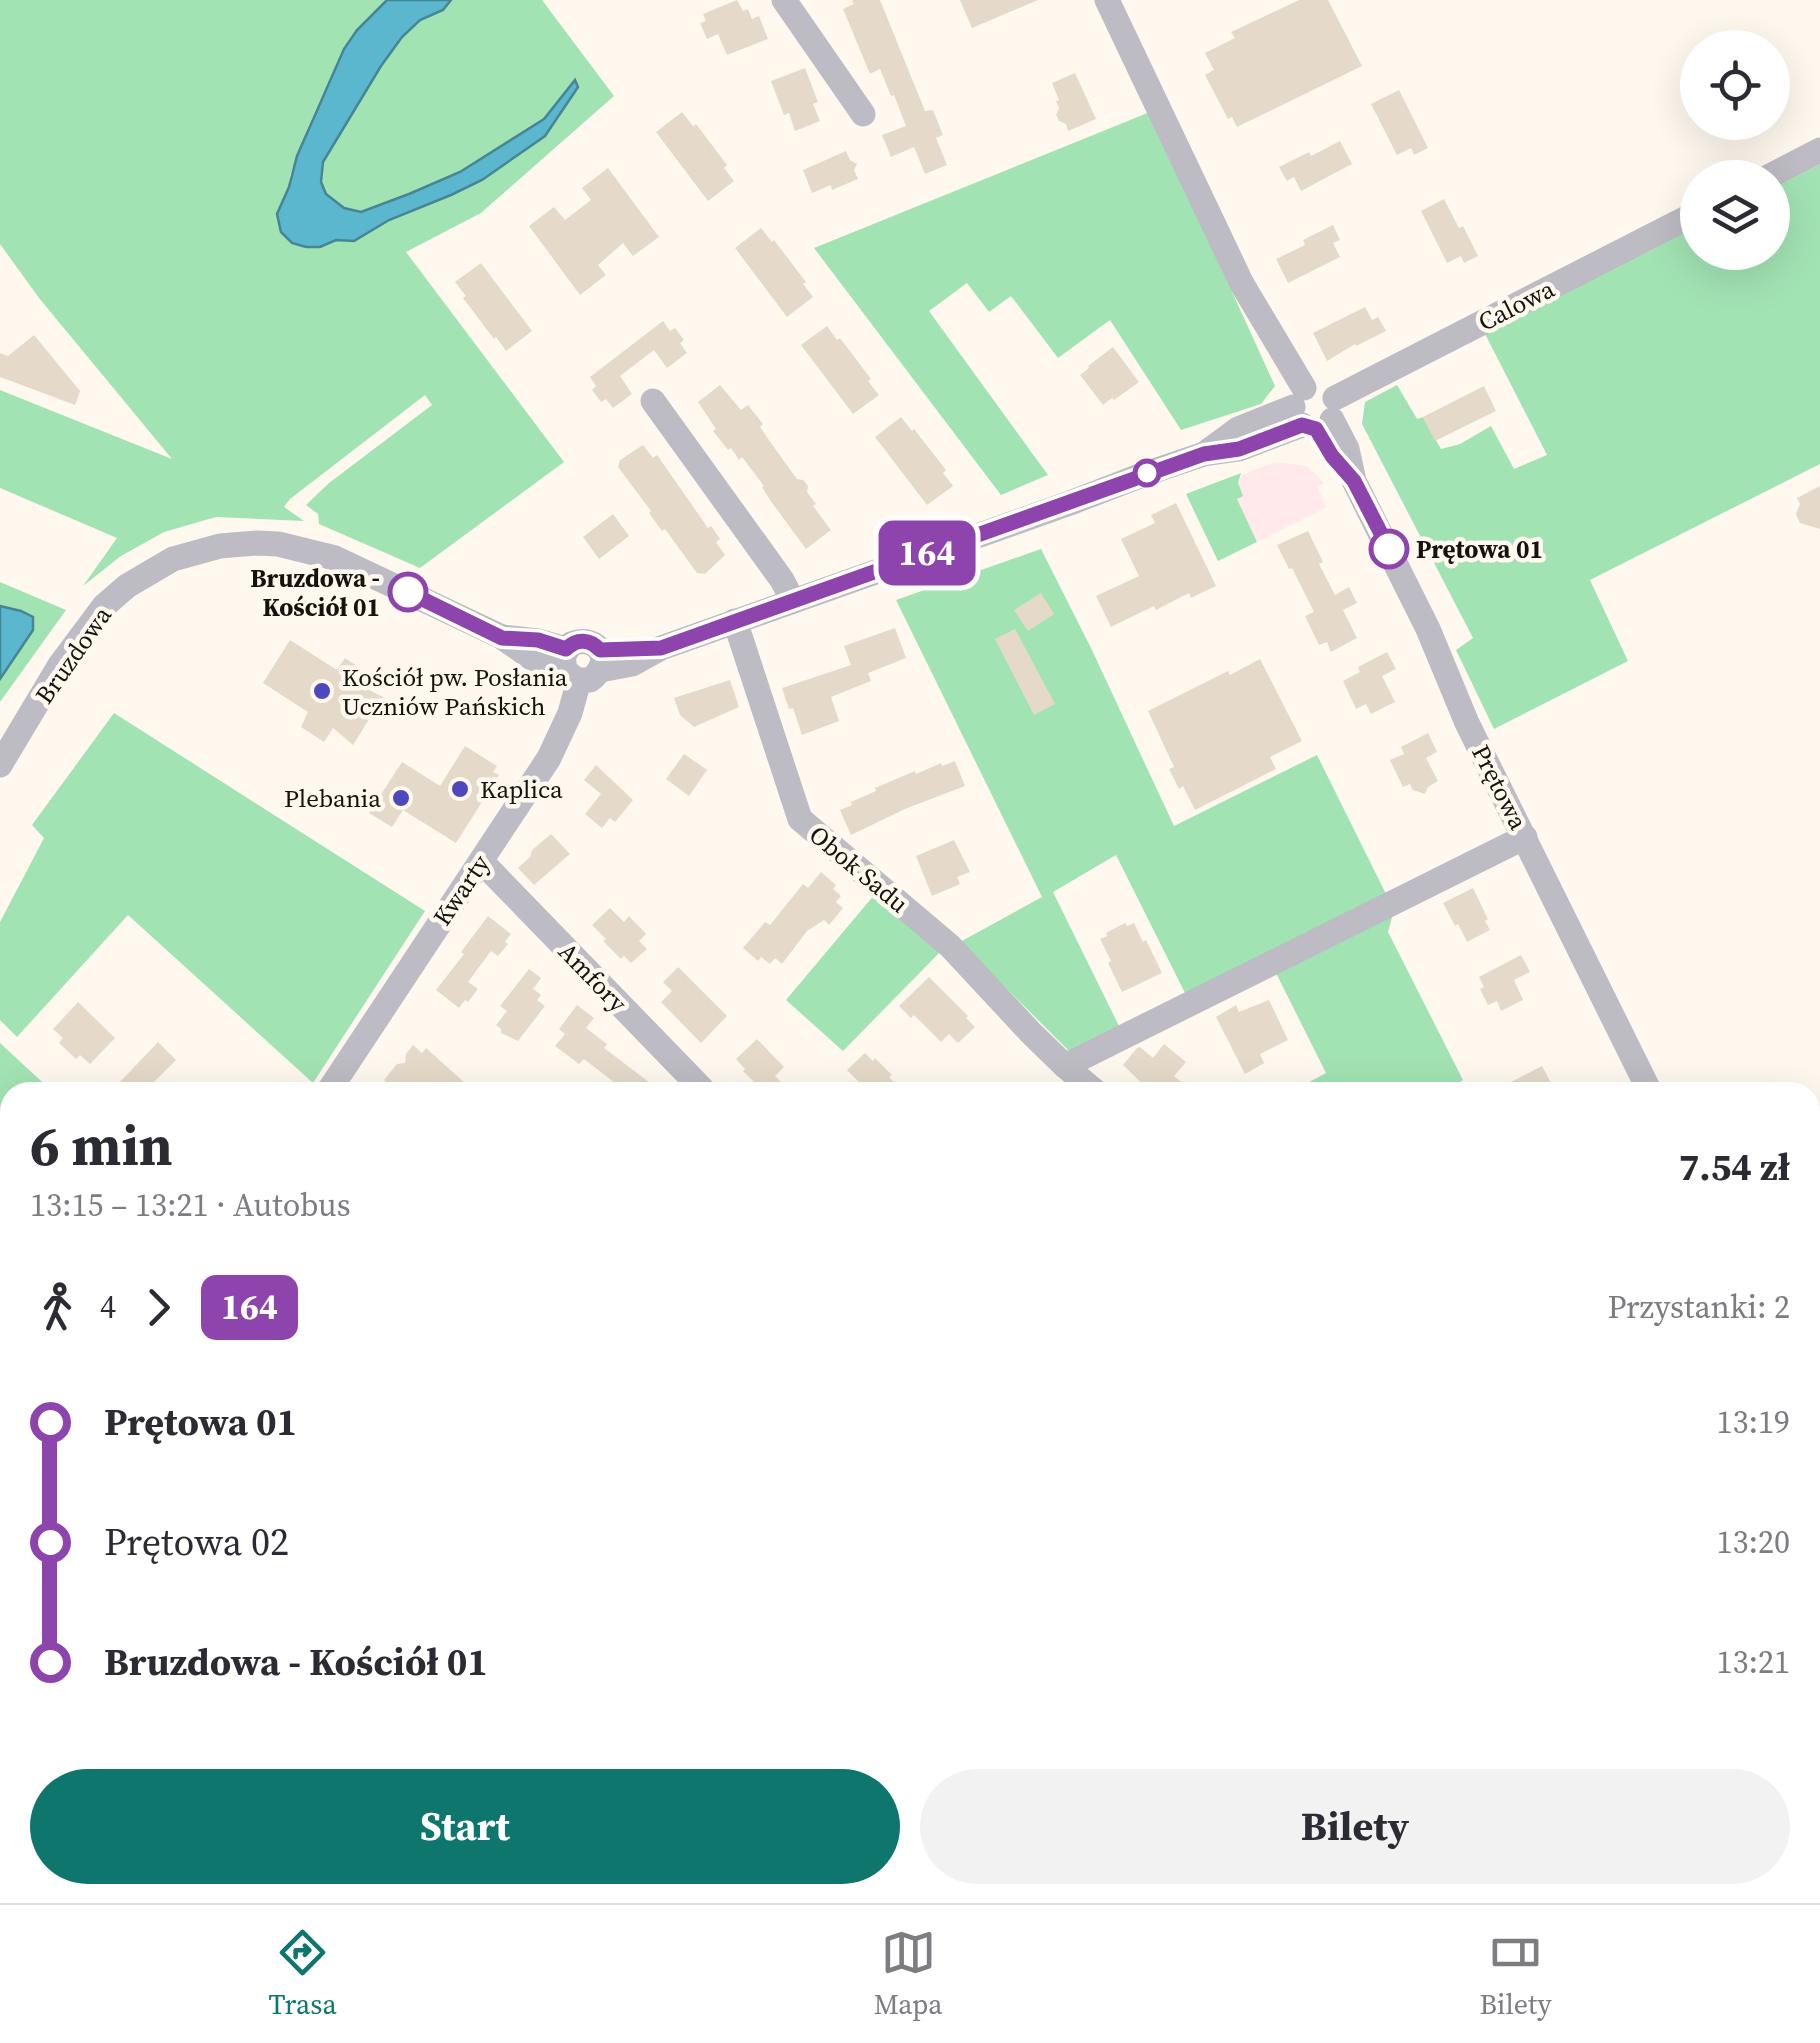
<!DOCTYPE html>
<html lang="pl">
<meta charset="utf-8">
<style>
body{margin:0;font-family:"Source Serif 4",serif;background:#f2f2f3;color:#2b2b33;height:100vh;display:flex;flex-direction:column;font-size:38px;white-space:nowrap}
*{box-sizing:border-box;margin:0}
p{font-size:32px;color:#7c7c81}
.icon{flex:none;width:55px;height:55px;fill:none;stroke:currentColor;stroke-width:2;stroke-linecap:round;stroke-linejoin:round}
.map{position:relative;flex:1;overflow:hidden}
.drawer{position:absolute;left:0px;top:1082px;width:1820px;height:822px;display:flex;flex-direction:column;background:#fff;border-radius:30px 30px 0 0;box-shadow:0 10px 40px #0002}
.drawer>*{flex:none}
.badge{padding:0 20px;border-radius:15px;font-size:35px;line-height:65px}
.buttons{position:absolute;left:1680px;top:30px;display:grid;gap:20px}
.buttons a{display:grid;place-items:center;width:110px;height:110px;border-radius:50%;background:#fff;box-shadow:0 10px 40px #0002;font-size:50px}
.map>.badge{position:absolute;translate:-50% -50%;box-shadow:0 0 0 5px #fff}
.legs{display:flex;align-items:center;gap:15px;height:110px;padding:0 30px;font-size:32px}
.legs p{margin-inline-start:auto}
.overview{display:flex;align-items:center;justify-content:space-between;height:170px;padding:0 30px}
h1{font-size:55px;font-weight:700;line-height:75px}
.primary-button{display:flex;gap:20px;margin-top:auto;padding:20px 30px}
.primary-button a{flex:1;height:115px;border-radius:60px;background:#0f766e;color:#fff;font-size:40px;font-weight:700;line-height:115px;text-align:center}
.primary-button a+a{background:#f2f2f3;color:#2b2b33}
ul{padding:0 30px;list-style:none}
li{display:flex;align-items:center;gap:35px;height:120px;font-size:38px}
li i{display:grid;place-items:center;width:15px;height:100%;margin:0 12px;background:currentColor}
li i::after{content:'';width:25px;height:25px;margin:-12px;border:8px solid;border-radius:50%;background:#fff}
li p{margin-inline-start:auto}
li:first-child i{background:linear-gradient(#0000 50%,currentColor 0)}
li:last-child i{background:linear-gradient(currentColor 50%,#0000 0)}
.tabs{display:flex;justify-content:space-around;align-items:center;height:140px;border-top:2px solid #e1e1e2;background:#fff;font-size:28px;color:#7c7c81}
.tabs a{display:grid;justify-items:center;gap:5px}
.tabs .selected{color:#0f766e}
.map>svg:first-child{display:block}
.industrial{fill:#ffe9ea}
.green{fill:#a2e3b3}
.water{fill:#5ab7ce;stroke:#468694;stroke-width:2.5}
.building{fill:#e5dac9}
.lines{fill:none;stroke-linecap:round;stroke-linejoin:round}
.minor{stroke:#bdbbc3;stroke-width:25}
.line-1-casing{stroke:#fff;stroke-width:22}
.line-1{stroke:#8e44ad;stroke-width:15}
.stop-1-dot{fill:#fff;stroke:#8e44ad;stroke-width:5}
.poi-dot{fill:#4d48be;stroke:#fff8ee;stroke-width:4}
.labels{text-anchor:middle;stroke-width:9;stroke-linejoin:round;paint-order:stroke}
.street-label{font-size:25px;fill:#16120d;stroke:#fff8ee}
.stop-label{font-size:25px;font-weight:bold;fill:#16120d;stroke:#fff8ee;text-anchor:start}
.poi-label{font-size:25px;fill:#16120d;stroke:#fff8ee;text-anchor:start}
</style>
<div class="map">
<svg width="1820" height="1903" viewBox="0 0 1820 1903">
<rect width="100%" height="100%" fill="#fff8ee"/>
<polygon class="industrial" points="1275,462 1307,466 1324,483 1317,487 1327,507 1257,542 1237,499 1238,483 1242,475"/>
<g class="green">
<path d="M0,0H387C343,40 309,120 290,176L289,187L320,247L336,240L354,241L389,220L451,195L545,136L574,81L544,119L460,172L409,194L360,212L344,208L326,194L320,182L323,162L381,66L402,37L420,20L443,10L451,0H542L614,96L481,213L406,252L564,462L420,568L319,524L318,514L306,505L329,483L432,405L425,395L290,499L284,507L304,521L216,517L164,532L121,556L83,586L117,538L0,488V390L172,459L39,298L0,244Z"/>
<polygon points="1150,112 1275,386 1261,404 1181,430 1110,320 1058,358 1011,296 989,312 967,283 929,311 1048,475 1001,495 814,248"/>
<polygon points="1820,164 1820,464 1590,580 1628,661 1494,729 1456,650 1473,638 1362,424 1365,402 1397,385 1417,419 1423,417 1441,449 1460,444 1491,426 1514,469 1547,455 1485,334 1697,226 1698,252 1772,252 1773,188"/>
<polygon points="1241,473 1238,483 1243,496 1237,499 1257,542 1218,561 1186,494"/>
<polygon points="1041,549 1091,648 1174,826 1317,755 1387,896 1186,995 1116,855 1053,892 1120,1028 1070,1052 960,942 1042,897 896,600"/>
<polygon points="0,582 66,610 0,702"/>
<polygon points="114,713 425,911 313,1083 128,915 17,1037 0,1020 0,922 44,838 32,825"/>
<polygon points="875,894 943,949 843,1051 786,1000"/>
<polygon points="1394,910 1388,932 1463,1080 1446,1092 1291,1092 1326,1073 1274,969"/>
<polygon points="0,1043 53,1092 10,1092 10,1301 0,1292"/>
<polygon points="1820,1776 1820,1903 1670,1903 1666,1895 1810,1895 1810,1781"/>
<polygon points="340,1895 468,1895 474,1903 341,1903"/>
<polygon points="665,1895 978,1895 988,1903 674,1903"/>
<polygon points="1228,1895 1471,1895 1479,1903 1237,1903"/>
</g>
<g class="water">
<polygon points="387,0 451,0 443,10 420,20 402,37 381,66 323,162 321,182 326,194 344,208 361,212 409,194 460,172 544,119 575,80 578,87 545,136 482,180 451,195 389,220 354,241 336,240 320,247 306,247 292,243 281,232 277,214 289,187 297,156 344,49 357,30"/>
<polygon points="0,606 21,611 33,617 33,630 0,679"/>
</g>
<g class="building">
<polygon points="737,0 743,11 748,9 752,19 759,16 768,39 727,55 718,34 707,39 700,23 706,21 703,14"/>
<polygon points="852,0 880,0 925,111 933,110 943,135 936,138 947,165 925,174 914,147 891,157 882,135 906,126 894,95 891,96 880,69 870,74 843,9 854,4"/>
<polygon points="960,0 1038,0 972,28"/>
<polygon points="1299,0 1328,0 1362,66 1237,127 1232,117 1228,119 1205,75 1214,70 1205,53 1235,38 1231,32"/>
<polygon points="805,68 818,102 813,104 820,121 795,131 789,113 784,115 771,81"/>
<polygon points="1075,73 1096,119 1068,131 1066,124 1059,121 1056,115 1059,108 1056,101 1059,100 1052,83"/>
<polygon points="1399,90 1428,148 1414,155 1411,148 1397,155 1371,104"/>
<polygon points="682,112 693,126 696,124 727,165 724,168 734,181 708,201 656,132"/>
<polygon points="1340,141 1352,164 1301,191 1294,177 1287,181 1279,167 1309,152 1311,156"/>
<polygon points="846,151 850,160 857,164 854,170 858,179 832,190 831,185 812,193 803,170"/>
<polygon points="608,168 659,237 633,256 623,243 598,265 606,275 580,295 529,226 554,207 565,220 591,200 582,188"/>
<polygon points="1444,199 1459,228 1463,226 1478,256 1464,263 1461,256 1447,263 1421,211"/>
<polygon points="1333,225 1340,240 1333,243 1340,257 1288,283 1276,259 1305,245 1303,240"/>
<polygon points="761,228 772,242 774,240 806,282 803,284 813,297 787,317 735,248"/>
<polygon points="481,263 532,331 506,351 496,337 494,339 463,298 466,296 455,282"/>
<polygon points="1365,307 1372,320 1378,317 1386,331 1356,346 1355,344 1327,361 1313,333"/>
<polygon points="663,321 670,331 675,328 684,340 680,343 687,353 667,368 654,350 620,376 632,394 613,408 606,399 601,402 592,390 596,386 590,377"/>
<polygon points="827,326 837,340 840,338 871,379 868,381 879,395 853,414 801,345"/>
<polygon points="34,335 80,391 75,405 0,377 0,353 8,356"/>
<polygon points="1113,347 1139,382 1114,400 1112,398 1103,405 1080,375 1089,368 1088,366"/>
<polygon points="720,385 741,410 748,405 763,424 760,427 776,450 797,479 803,480 808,486 807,492 816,504 813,506 831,530 806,549 770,500 762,487 764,486 742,457 739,460 731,448 728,450 713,431 716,429 698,402"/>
<polygon points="1484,386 1496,411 1435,441 1423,417"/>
<polygon points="901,417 912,431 914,429 946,470 943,473 953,486 927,505 875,437"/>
<polygon points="643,445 653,458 657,455 708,528 711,526 720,539 716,542 725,555 705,574 697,573 665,529 662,531 649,513 651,511 618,467 620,460"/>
<polygon points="1820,486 1820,529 1800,523 1796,514 1800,504 1797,498"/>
<polygon points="1176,503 1216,586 1191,598 1189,593 1156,610 1154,606 1111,627 1096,596 1139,576 1121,539 1155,523 1151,515"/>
<polygon points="613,514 629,536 599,559 583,537"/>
<polygon points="1308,531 1323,562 1319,564 1335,595 1349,587 1357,603 1343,610 1357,638 1331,652 1327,642 1319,645 1305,616 1314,612 1292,568 1289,569 1277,545"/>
<polygon points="1041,593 1054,614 1028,631 1014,610"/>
<polygon points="895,628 906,658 868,673 871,681 831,697 839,721 802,735 793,708 789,709 782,688 851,665 844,646"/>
<polygon points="1015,629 1055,704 1034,715 995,639"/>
<polygon points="290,640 337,670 345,658 369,674 363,687 383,697 353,745 333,728 324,742 301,727 308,712 263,683"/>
<polygon points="1387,652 1396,669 1382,676 1395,702 1371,714 1366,704 1356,709 1343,681 1360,672 1358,667"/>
<polygon points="1260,659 1302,741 1270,757 1276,769 1195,810 1183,786 1179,789 1169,769 1174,767 1148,711 1228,671 1230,675"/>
<polygon points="730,680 739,707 694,727 680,715 674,698"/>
<polygon points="1428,733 1437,752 1426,758 1438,781 1428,787 1425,794 1413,790 1410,784 1403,787 1390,760 1404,754 1401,747"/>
<polygon points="465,746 497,766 493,772 499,775 456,843 403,810 392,827 369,813 402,762 440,786"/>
<polygon points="684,754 707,770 689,796 666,779"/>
<polygon points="955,761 965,786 905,809 851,835 840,810 852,805 851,802 876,791 875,788 915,771 916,774 941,763 942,766"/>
<polygon points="596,765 633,800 615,822 610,818 602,828 585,814 601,794 584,780"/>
<polygon points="551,834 570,854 534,885 518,868 530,857 532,850"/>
<polygon points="954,840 970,872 957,877 960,884 932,896 916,856"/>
<polygon points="821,872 836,885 833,889 841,896 836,902 843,908 829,925 824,920 807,931 782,964 775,958 770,964 761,957 758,961 743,948 765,922 770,925 803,884 808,888"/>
<polygon points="1473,888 1488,919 1485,921 1490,930 1467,942 1458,924 1455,926 1443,903"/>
<polygon points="610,908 624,922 629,916 646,934 639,941 647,949 631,963 624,956 621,959 603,941 606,939 592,925"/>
<polygon points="488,916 511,934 505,942 508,944 498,956 491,951 468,982 478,989 468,1002 465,1000 459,1008 436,990 464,954 461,952"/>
<polygon points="1125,923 1127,926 1134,923 1143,942 1146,940 1162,973 1122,992 1108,963 1111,961 1100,939 1107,936 1106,933"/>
<polygon points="1521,955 1530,972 1514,980 1523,1000 1501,1011 1497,1001 1488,1005 1480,989 1484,987 1479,977"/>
<polygon points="678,967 727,1016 701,1043 661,1002 672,991 663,982"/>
<polygon points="529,969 541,978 533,989 541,995 537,1000 545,1006 518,1041 501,1033 501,1029 496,1025 507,1011 500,1006"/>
<polygon points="929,977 968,1016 966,1018 975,1027 958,1043 949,1034 941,1042 914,1015 911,1018 899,1006"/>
<polygon points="1269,1000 1288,1040 1260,1054 1264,1063 1245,1074 1216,1017 1236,1005 1239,1012"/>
<polygon points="78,1002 115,1038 90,1064 80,1055 76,1059 59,1043 63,1038 53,1029"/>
<polygon points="577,1005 594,1018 586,1028 607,1044 604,1048 662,1092 607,1092 615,1083 584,1059 579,1064 555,1046 565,1034 559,1029"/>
<polygon points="757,1039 784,1067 775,1076 791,1092 764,1092 743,1071 745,1069 736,1059"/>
<polygon points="158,1042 176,1060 144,1092 126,1092 118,1084"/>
<polygon points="1164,1044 1186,1062 1174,1076 1194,1092 1151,1092 1123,1065 1137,1048 1140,1047 1153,1058"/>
<polygon points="413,1045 422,1053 426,1048 475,1092 398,1092 384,1080 397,1064 405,1063 406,1054"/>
<polygon points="865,1053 873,1061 875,1058 892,1075 889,1077 896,1085 888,1092 869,1092 847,1070"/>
<polygon points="1542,1066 1556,1092 1491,1092"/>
</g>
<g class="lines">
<g class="minor">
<polyline points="784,0 863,114"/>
<polyline points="1107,0 1242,284 1304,388"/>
<polyline points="1766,178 1820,150"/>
<polyline points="1335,398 1698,212"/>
<polyline points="653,401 782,580 793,601"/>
<polyline points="1332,420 1347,449 1354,481 1428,629 1467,723 1650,1092"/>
<polyline points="1208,451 1238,429 1293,407"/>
<polyline points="735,621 800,819 950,946 1031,1033 1065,1066 1096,1092"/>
<polyline points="502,637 538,641 566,649"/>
<polyline points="600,670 632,664 661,648 1070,503 1145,474 1204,454 1239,449 1302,425"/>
<path d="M0,765L60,665L104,606L127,586L173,559L220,546L257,543L278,544L335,558L502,637L533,659L565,670L576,680H590C615,662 599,633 571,644L563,656L565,670"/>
<polyline points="481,861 705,1092"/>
<polyline points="1065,1066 1525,837"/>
<polyline points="328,1092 549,758 570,713 579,680"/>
<polyline points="1810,1426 1820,1447"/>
<polyline points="0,1591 10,1576"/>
</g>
</g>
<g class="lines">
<g class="line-1-casing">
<path id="line-1" d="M408,592L502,638L538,640L566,649C577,638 590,639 600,650L661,648L1204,454L1239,449L1302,425L1316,429L1332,456L1354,481L1389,549"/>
</g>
<use href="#line-1" class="line-1"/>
</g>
<g class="stop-1-dot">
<circle cx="1147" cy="473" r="12"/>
<circle cx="1389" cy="549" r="18"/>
<circle cx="408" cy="592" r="18"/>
</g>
<g class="poi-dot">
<circle cx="322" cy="691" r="10"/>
<circle cx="460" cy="789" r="10"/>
<circle cx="401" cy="798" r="10"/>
</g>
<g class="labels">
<g class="street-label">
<text transform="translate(1516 305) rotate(-27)" y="9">Calowa</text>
<text transform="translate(73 655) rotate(-55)" y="9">Bruzdowa</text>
<text transform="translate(1500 787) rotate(63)" y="9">Prętowa</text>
<text transform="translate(859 869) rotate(40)" y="9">Obok Sadu</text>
<text transform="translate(461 890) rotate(-56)" y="9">Kwarty</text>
<text transform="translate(593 977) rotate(46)" y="9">Amfory</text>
</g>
<g class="stop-label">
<text x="1416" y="558">Prętowa 01</text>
<text x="380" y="587" text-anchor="end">Bruzdowa -<tspan x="380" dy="29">Kościół 01</tspan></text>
</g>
<g class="poi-label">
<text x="342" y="686">Kościół pw. Posłania<tspan x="342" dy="29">Uczniów Pańskich</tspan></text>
<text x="480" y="798">Kaplica</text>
<text x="381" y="807" text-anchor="end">Plebania</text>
</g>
</g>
</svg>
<div class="buttons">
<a><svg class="icon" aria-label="locate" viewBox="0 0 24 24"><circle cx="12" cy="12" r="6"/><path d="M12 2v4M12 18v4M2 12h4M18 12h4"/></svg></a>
<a><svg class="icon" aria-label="layers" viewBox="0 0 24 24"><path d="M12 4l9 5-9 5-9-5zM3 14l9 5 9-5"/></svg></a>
</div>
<b class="badge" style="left:927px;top:553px;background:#8e44ad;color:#fff">164</b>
<section class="drawer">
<div class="overview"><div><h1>6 min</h1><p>13:15 – 13:21 · Autobus</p></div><b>7.54 zł</b></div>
<div class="legs"><svg class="icon" aria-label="walk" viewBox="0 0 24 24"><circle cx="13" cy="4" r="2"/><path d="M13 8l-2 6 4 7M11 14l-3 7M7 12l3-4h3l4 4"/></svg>4<svg class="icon" aria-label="forward" viewBox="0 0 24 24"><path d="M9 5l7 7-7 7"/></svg><b class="badge" style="background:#8e44ad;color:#fff">164</b><p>Przystanki: 2</p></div>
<ul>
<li><i style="color:#8e44ad"></i><b>Prętowa 01</b><p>13:19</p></li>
<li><i style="color:#8e44ad"></i><span>Prętowa 02</span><p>13:20</p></li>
<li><i style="color:#8e44ad"></i><b>Bruzdowa - Kościół 01</b><p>13:21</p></li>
</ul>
<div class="primary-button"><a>Start</a><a>Bilety</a></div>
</section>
</div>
<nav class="tabs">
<a class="selected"><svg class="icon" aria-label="directions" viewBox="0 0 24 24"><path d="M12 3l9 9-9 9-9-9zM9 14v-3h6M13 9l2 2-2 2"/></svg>Trasa</a>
<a><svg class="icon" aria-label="map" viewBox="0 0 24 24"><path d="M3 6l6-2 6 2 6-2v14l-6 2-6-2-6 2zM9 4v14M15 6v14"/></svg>Mapa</a>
<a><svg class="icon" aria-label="tickets" viewBox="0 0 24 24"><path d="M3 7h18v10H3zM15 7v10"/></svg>Bilety</a>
</nav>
